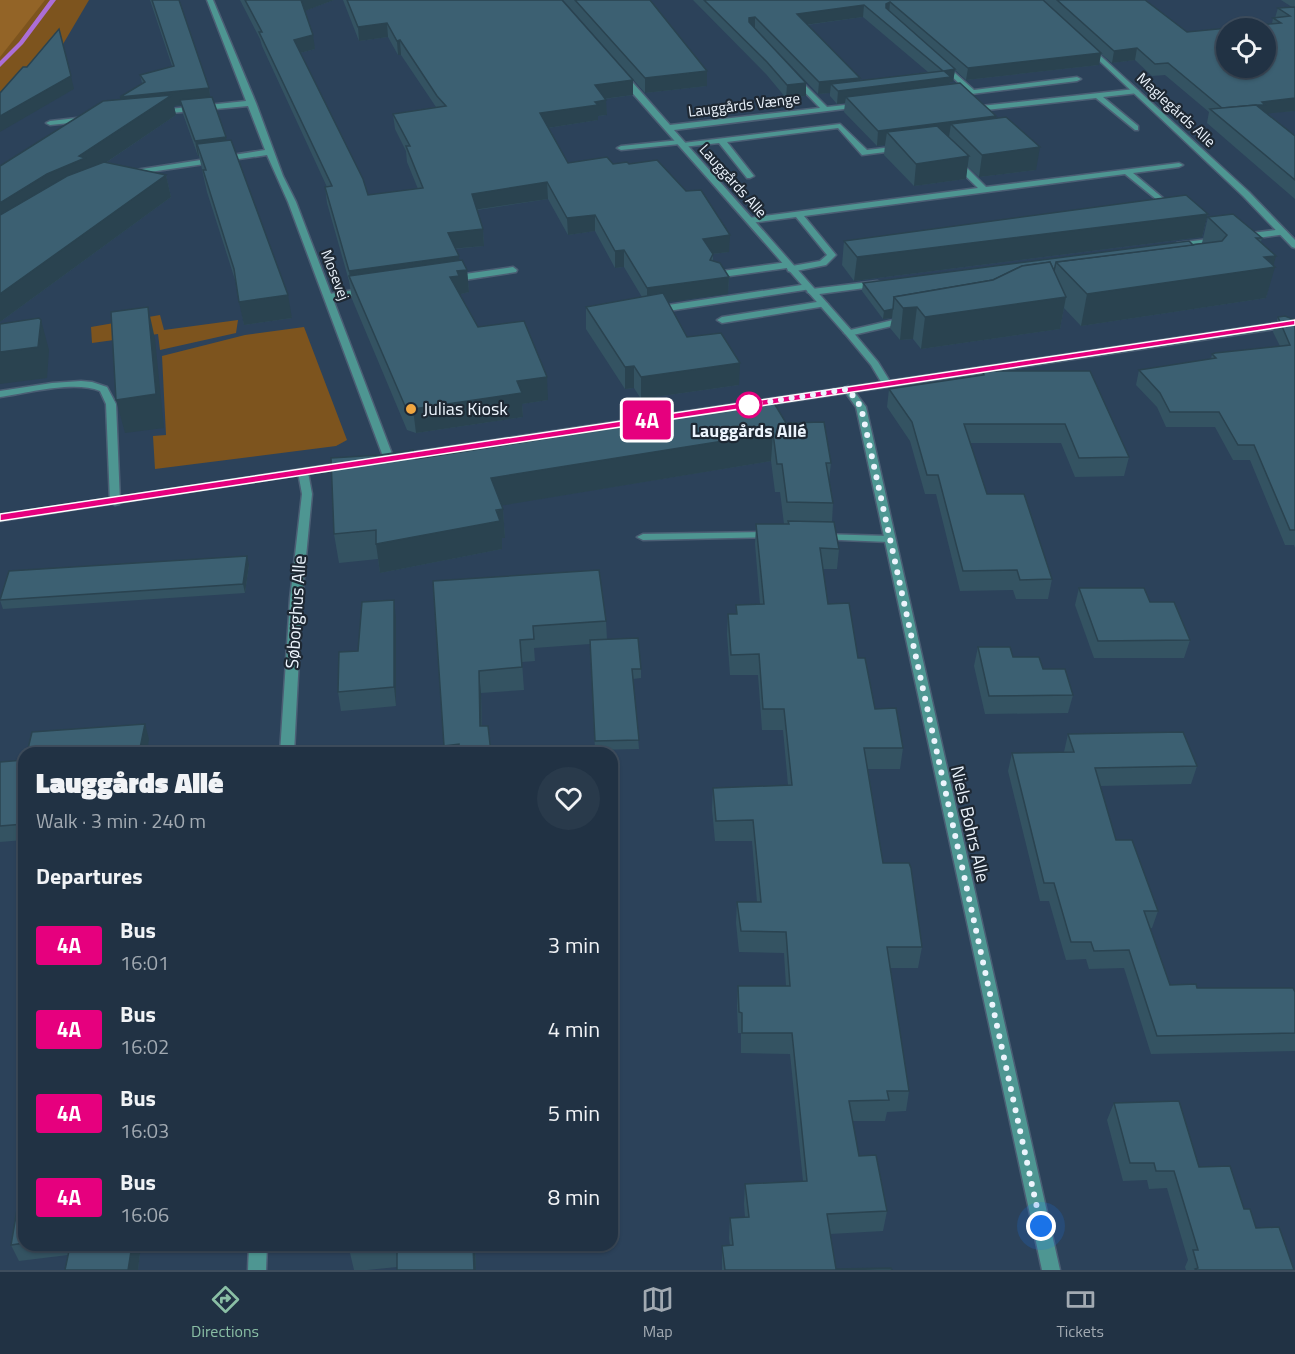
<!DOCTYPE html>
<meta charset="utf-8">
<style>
body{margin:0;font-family:"Titillium Web",sans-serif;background:#293a4b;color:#f1f3f6;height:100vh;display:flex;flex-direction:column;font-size:22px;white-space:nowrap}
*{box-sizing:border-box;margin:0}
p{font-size:20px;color:#a2aab2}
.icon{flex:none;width:33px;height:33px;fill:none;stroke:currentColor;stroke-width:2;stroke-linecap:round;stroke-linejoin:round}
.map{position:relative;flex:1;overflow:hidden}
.panel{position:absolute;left:18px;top:747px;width:600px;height:504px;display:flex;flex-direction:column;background:#213244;border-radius:18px;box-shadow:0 2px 4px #0004,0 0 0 2px #3e4d5d}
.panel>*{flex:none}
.badge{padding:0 12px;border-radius:4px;font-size:21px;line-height:39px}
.tools{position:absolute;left:1216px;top:18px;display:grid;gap:12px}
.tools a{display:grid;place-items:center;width:60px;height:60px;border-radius:50%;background:#213244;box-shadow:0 2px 4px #0004,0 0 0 2px #3e4d5d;font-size:30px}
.you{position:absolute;width:30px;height:30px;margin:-15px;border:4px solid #fff;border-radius:50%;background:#1a73e8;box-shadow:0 0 0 9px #1a73e833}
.map>.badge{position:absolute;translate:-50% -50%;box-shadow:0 0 0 3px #fff}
h2{padding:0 18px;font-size:22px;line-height:54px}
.round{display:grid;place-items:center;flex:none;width:63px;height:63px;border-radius:32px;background:#293a4b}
.headline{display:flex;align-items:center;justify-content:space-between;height:102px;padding:0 18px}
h1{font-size:28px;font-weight:800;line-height:45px}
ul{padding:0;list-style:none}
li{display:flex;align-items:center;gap:18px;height:84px;padding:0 18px}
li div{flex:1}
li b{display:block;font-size:22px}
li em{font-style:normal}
li .badge{min-width:66px;font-weight:700;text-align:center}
.tabs{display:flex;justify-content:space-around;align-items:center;height:84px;border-top:2px solid #3e4d5d;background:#213244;font-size:16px;color:#a2aab2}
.tabs a{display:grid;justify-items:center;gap:3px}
.tabs .current{color:#8abfa5}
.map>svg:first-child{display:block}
.green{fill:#7d541e}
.forest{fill:#936427}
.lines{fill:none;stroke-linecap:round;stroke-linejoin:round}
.stream{fill:#ac6ed6;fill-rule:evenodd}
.service-casing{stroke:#4b5e74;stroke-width:3}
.minor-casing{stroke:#4b5e74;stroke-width:3}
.tertiary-casing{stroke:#4b5e74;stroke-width:3}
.service{fill:#4e9692;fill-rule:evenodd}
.minor{fill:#4e9692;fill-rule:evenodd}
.tertiary{fill:#4e9692;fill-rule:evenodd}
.wall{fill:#345362;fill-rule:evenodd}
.shaded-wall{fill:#2a4350}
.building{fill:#3c6072;stroke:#2a4350;stroke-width:1.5;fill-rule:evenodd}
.line{fill:#e6007e;stroke:#fff;stroke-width:1.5}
.walk{stroke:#ecf4fd;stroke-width:6;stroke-dasharray:0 10.8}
.stop-dot{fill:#fff;stroke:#e6007e;stroke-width:3}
.poi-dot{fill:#f1a640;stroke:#1e2833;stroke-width:2}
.labels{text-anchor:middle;stroke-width:4.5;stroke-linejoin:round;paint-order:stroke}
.far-street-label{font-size:15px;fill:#ecf4fd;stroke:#1e2833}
.poi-label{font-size:18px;fill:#ecf4fd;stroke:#1e2833;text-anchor:start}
.stop-label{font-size:18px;font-weight:bold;fill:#ecf4fd;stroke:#1e2833}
.street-label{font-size:18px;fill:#ecf4fd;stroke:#1e2833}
</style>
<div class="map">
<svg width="1295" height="1270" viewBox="0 0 1295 1270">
<rect width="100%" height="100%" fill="#2c425a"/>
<g class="green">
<polygon points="0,0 89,0 56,56 0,100"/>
<polygon points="160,315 164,330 238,320 236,333 160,350 158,334 92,343 91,327"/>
<polygon points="304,327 347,440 336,446 155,469 153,436 166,435 162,356 245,335"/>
</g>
<polygon class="forest" points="0,0 45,0 0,57"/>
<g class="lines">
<polygon class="stream" points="50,0 56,0 23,44 0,67 0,61 19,42"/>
<g class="service-casing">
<g id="service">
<polygon points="1135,89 1139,91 1138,93 1103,97 1138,126 1138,130 1135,130 1096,98 986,110 990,114 986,116 977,108 981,106"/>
<polygon points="840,124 867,150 901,146 905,148 901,150 862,155 838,128 727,142 754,176 750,178 747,178 719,143 683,147 680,144 621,150 617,148 621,146 680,140 683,143"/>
<polygon points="952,159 958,159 986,187 1179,163 1183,165 1179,167 1133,173 1170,204 1171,206 1167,208 1125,174 804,216 836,255 826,265 791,272 788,271 787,268 715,278 711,275 715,272 788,262 791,263 792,266 820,261 827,255 796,217 751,223 748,222 748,218 978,188 952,163"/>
<polygon points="1283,229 1287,232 1286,234 1243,240 1239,237 1243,234"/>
<polygon points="1217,238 1220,239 1220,243 1177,249 1173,246 1177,243"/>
<polygon points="513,267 517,270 516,272 451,282 447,279 451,276"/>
<polygon points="877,281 880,282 880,286 812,295 807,292 812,289"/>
<polygon points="808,284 812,287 811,289 655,313 650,310 655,307"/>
<polygon points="366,288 369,289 369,293 329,300 324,297 329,294"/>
<polygon points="823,301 828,304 826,306 722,323 717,320 722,317"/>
<polygon points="906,317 911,320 909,322 849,336 844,333 846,331"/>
<path d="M81,381L92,382L107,387L116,404L120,502L119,504L115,505L110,502L106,404L100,391C75,380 27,393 0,397V391L52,383Z"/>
<polygon points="771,532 775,533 777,535 775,537 643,540 637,537 643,534"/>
<polygon points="821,534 889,536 895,539 889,542 817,539 815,537"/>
</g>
</g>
<g class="minor-casing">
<g id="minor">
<polygon points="207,0 213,0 256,103 283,176 296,202 394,459 393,461 389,462 384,459 288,202 267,155 129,175 125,173 129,171 265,150 248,106 160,114 156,112 160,110 246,101"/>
<polygon points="942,65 946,65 974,90 1077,77 1081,79 1077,81 955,96 952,96 952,92 966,90 942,67"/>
<polygon points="620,75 626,75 670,125 820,108 794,81 793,79 797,77 827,107 863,103 864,105 860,107 674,130 852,331 878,362 891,383 889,385 883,385 871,365 846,335 620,79"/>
<polygon points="86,117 90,119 89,121 50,125 46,123 50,121"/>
<polygon points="848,386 851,387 866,407 1060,1270 1042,1270 856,407 843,389"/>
<polygon points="303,469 308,472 312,494 302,599 294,753 280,753 290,599 302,494 298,472"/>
<polygon points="249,1245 267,1245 266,1270 248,1270"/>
</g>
</g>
<g class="tertiary-casing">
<g id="tertiary">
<polygon points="1088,48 1092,48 1249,192 1295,240 1295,248 1292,247 1243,196 1088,50"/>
<polygon points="1295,320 1295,326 400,460 395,457 400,454"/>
<polygon points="347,462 351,463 352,465 351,467 0,521 0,515"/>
</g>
</g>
<use href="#service" class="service"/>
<use href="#minor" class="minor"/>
<use href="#tertiary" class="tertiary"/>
</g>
<g class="wall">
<polygon points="150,0 179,0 209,88 210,97 292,318 244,325 237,286 207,192 199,156 198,156 183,114 181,105 174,106 176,115 107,162 166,175 171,197 0,322 142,83 140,75 172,66"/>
<polygon points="240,0 334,0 304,11 315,49 300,53 368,195 418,189 407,162 406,151 395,129 393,114 436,107 401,55 398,55 388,37 359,41 343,0 562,0 633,95 605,99 607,115 598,116 598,120 548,128 568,163 629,164 729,252 713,254 713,261 729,277 728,294 668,302 687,337 739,385 641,399 634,388 625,389 586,329 586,307 642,297 624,267 615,268 595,231 568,235 548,199 477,210 483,229 484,246 455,249 459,260 467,270 469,292 461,294 461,296 478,327 548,400 522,404 523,417 416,433 407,430 352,299 349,281 327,203 325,187 327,187 262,46 260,39"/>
<polygon points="563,0 650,0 707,71 707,86 645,93"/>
<path d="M693,0H1145L1187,32L1272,24L1273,18H1275L1278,8L1292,7L1281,0H1295V111L1267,113L1295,136V199L1207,123L1209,112L1165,75L1152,76L1135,60L1112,63L1101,54L1099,65L966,80L955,70L953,82H950V84L995,118L1036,170L979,177L967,166L966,179L914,186L884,155L885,145L877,146L844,112L845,103L837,104L830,96V93L818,94L778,52L806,83V96L786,98L766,74ZM863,17L928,72L859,81L860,78L807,25Z"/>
<polygon points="1208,214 1202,237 854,281 842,265 844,241"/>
<polygon points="1208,217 1262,238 1261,242 1274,266 1266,298 1081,326 1064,308 1060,329 921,349 913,339 900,340 890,328 892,318 883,319 862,291 863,283 1202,243"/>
<polygon points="1278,317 1295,320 1295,548 1294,545 1285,545 1250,460 1233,460 1215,427 1166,427 1157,407 1136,385 1139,370 1211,359 1212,354 1280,346 1273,332"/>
<polygon points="983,371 1129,457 1124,476 1075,477 1061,443 970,443 987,494 1052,579 1048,599 1016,599 1013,590 960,591 936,494 925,494 910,441 887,407 889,389 982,375"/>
<polygon points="786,423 831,463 829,480 833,503 832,522 839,549 837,569 823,569 828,604 858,658 875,709 903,748 900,769 868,769 883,863 922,947 918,968 890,968 909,1091 906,1111 887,1112 885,1121 852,1121 859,1156 887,1211 883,1231 830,1234 836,1269 892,1270 722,1270 722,1246 730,1245 729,1238 730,1218 745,1217 744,1204 745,1184 803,1181 790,1054 741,1053 741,1033 738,1033 737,1006 738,986 786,986 784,953 739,952 736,923 737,902 757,902 752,841 715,841 712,809 713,788 788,785 783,730 762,730 758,675 730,675 727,634 728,614 736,614 736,605 760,604 755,544 756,524 784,524 780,492 775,492 771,461 502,505 503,509 505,538 502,538 502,549 380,573 378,559 339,563 334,534 416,459"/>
<polygon points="249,565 245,593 3,609 0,600"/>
<polygon points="433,581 606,621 607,640 641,669 641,678 633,679 639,749 595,750 590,644 534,648 535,661 522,662 524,690 481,693 482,726 491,753 445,753"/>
<polygon points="1079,588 1150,602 1190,640 1184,658 1094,658 1075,605"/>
<polygon points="396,618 396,706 341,711 338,692 358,651"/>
<polygon points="978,647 1013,657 1043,669 1073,695 1068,713 985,714 974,666"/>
<polygon points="1068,734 1197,766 1191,784 1100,786 1116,840 1158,911 1152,928 1150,928 1170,985 1197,988 1295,992 1295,1051 1151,1054 1124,968 1089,969 1086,959 1066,960 1049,901 1040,901 1008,771 1012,753 1064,752"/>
<polygon points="24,760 24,840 0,842 0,762"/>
<polygon points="1114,1103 1199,1167 1244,1209 1256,1228 1294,1270 1186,1270 1185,1267 1188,1260 1167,1188 1149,1189 1147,1180 1123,1181 1107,1120"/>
<polygon points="24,1169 24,1245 141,1245 138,1270 68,1255 19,1261 11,1245"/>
<polygon points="338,1245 475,1245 476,1270 397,1267 367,1270 354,1270 350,1253 340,1253"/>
</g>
<g class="shaded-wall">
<polygon points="300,0 334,0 302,12"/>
<polygon points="890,2 889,14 885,16 886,4"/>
<polygon points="864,5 863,17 797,26 797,14"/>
<polygon points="755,17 755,28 749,30 749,18"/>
<polygon points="387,23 388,37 359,41 358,27"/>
<polygon points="313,35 315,49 296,54 294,40"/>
<polygon points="400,40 401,55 398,55 397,41"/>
<polygon points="1137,48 1135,60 1112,63 1114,51"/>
<polygon points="1101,53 1099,65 966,80 968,68"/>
<polygon points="955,69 953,82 950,82 949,90 846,97 845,103 837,104 838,91 831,84 830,93 818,94 819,82 860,78 859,88 944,71"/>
<polygon points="707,71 707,86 645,93 645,78"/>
<polygon points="71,76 74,89 0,132 0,116"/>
<polygon points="633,80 633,95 595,100 595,85"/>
<polygon points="806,83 806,96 786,98 787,85"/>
<polygon points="209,88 211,102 180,100 181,105 174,106 176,115 89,174 0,228 0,203 47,174 79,156 124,111 120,97"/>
<polygon points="1295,98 1295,111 1263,114 1224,121 1262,102"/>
<polygon points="606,100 607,115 598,116 598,120 541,129 540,113"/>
<polygon points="996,116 994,130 951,124 949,137 897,144 887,132 885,145 877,146 878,131"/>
<polygon points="226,137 228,152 197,144 199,156 198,156 195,141"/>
<polygon points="1040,147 1036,170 979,177 982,155"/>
<polygon points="969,156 966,179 914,186 916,164"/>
<polygon points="166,175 171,197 0,322 0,294"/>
<polygon points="547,182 548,199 473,210 472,194"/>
<polygon points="1208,214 1202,237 854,281 857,257"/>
<polygon points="595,215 595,231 568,235 567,218"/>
<polygon points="483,229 484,246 450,249 448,233"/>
<polygon points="730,235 729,252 703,255 703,239"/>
<polygon points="624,250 624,267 615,268 615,251"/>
<polygon points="459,256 460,271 467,270 469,292 461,294 461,298 350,280 349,271"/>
<polygon points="1276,256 1273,267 1275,267 1266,298 1081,326 1087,294 1264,257"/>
<polygon points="729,277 728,294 647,305 647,288"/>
<polygon points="288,295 292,318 244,325 239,302"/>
<polygon points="1066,297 1060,329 921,349 925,317"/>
<polygon points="148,307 155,339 164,428 125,433 116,400"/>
<polygon points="917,307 913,339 900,340 903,308"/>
<polygon points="893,309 892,318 883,319 884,311"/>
<polygon points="41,320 49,350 47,378 0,384 0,352"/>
<polygon points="740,363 739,385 641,399 641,377"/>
<polygon points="634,366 634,388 625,389 625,367"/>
<polygon points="547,377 548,400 522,404 523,417 416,433 413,409 517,381"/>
<polygon points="773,433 771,461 493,507 491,478"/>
<polygon points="503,509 505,538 502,538 502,549 380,573 376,544"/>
<polygon points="247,556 249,565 245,593 243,584"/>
<polygon points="394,600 396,618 396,706 394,687"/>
<polygon points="479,671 481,693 482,749 480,726"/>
<polygon points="145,724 149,739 147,753 139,753"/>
<polygon points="132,1245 141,1245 138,1270 128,1270"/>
<polygon points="473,1245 475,1245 476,1270 474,1270"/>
</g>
<g class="building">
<polygon points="152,0 179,0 209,88 120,97 145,82 140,75 174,66"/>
<polygon points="245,0 301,0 313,35 294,40 363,179 368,195 423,188 406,146 410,146 393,114 446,106 437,96 400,40 397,41 387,23 358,27 347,0 562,0 633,80 595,85 606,100 595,102 598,105 540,113 568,163 607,157 613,164 627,162 629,164 657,160 686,191 701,190 730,235 703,239 713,254 710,260 720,263 729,277 647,288 624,250 615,251 595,215 567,218 547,182 472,194 483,229 448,233 459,256 349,271 325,187 332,186 259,32 262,32"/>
<polygon points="575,0 650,0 707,71 645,78"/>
<polygon points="704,0 1043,0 1101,53 968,68 890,2 886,4 886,8 955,69 944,71 951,77 838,91 831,84 943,71 864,5 797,14 860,78 819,82 755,17 749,18 749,22 806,83 787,85 767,62"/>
<path d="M1057,0H1145L1187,32L1281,23L1273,18L1290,16L1278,8L1295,7V98L1262,102L1265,105H1256L1222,108L1168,63L1155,64L1137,48L1114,51ZM1227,28H1266V68H1227Z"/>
<polygon points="59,29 71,76 0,116 0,93 23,67 27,67"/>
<polygon points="960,83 996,116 878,131 846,97"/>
<polygon points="172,95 79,156 85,158 47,174 0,203 0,166 103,101"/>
<polygon points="212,97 226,137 195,141 180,100"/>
<polygon points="1256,105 1295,136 1295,180 1210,109"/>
<polygon points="1006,117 1040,147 982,155 951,124"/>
<polygon points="937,126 969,156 916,164 887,132"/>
<polygon points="231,140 288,295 239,302 234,269 203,170 206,170 197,144"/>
<polygon points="104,162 166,175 0,294 0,215 67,176"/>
<polygon points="1186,195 1208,214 857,257 844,241"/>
<polygon points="1233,214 1262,238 1256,238 1276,256 1264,257 1275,267 1087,294 1056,262 1222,241 1227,235 1208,217"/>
<polygon points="1189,241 1193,245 1056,262 1054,271 1050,262 1022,266 993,280 894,297 893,309 884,311 863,283"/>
<polygon points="462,260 467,270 457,271 459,276 450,277 478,327 524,321 547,377 517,381 522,393 413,409 405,406 349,276"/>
<polygon points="1050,262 1066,297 925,317 917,307 903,308 894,297 993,280 1022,266"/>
<polygon points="663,293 687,337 721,333 740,363 641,377 634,366 625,367 586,307"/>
<polygon points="148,307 156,394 116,400 111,312"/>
<polygon points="1285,316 1295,320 1295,530 1290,530 1254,445 1238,445 1219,412 1170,412 1160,393 1139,370 1216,358 1212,354 1215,353 1290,345 1278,317"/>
<polygon points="39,318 41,320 38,347 0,352 0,324"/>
<polygon points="983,371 1090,371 1129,457 1079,458 1065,424 964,424 987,494 1024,494 1052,579 1020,580 1017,570 963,571 938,475 927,475 912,422 889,389 984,375"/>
<polygon points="774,403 786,423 824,422 831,463 826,463 833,503 787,502 782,464 777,464 773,433 491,478 503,509 496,510 500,521 376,544 376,530 334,534 331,458 380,455 413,450 416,459"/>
<polygon points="788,521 834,522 839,549 820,548 828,604 849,603 858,658 865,658 875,709 896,708 903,748 864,748 883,863 909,863 911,868 922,947 887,947 909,1091 887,1091 889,1100 849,1101 859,1156 876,1155 887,1211 827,1214 836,1269 891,1268 892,1270 725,1270 722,1246 733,1245 730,1218 749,1217 745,1184 807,1181 792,1033 742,1033 742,1013 739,1012 738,986 790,986 786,932 741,931 737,902 761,902 753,820 716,821 713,788 792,785 784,709 763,709 759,654 731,655 728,614 737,614 736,605 764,604 756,524 789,524"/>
<polygon points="247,556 243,584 0,600 9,571"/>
<polygon points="599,570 606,621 533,626 534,639 520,640 522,667 479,671 480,726 488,726 491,753 459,753 459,744 444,746 433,581"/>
<polygon points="1079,588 1144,588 1150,602 1174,602 1190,640 1098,641"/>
<polygon points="394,600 394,687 338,692 339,652 358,651 362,602"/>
<polygon points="638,638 641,669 632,669 639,740 595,741 590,640"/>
<polygon points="978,647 1010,647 1013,657 1039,657 1043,669 1065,669 1073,695 989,696"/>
<polygon points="145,724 139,753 152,752 152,753 27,753 32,732"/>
<polygon points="1183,732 1197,766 1095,768 1116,840 1132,840 1158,911 1144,911 1170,985 1196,984 1197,988 1293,988 1295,992 1295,1033 1157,1036 1129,950 1094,951 1091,942 1071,942 1054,883 1044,883 1012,753 1074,752 1068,734"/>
<polygon points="24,760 24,824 0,826 0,762"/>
<polygon points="1179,1101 1199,1167 1230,1166 1244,1209 1250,1209 1256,1228 1279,1227 1294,1270 1196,1270 1195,1269 1198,1268 1193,1250 1198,1250 1174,1171 1156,1171 1154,1163 1130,1163 1114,1103"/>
<polygon points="24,1169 24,1243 11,1245"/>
<polygon points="67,1245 132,1245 128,1270 65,1270 70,1246 67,1247"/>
<polygon points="348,1245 372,1245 348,1247"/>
<polygon points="397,1245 473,1245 474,1270 397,1270"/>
</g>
<polygon class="line" points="1295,320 1295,325 0,521 0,514"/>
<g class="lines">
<polyline class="walk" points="749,405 848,389 861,407 1041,1226"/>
</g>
<circle class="stop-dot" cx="749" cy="405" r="12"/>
<circle class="poi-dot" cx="411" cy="409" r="6"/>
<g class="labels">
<g class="far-street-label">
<text transform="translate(744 105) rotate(-7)" y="5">Lauggårds Vænge</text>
<text transform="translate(1176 110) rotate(43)" y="5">Maglegårds Alle</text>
<text transform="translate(733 181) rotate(48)" y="5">Lauggårds Alle</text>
<text transform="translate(335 275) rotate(69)" y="5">Mosevej</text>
</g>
<g class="poi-label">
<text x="423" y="415">Julias Kiosk</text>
</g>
<g class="stop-label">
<text x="749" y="437">Lauggårds Allé</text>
</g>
<g class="street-label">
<text transform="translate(296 612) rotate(-86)" y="6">Søborghus Alle</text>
<text transform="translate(970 824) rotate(77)" y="6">Niels Bohrs Alle</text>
</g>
</g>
</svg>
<div class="tools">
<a><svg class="icon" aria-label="locate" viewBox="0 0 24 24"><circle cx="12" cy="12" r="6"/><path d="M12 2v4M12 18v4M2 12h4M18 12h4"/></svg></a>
</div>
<div class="you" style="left:1041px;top:1226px"></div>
<b class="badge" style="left:647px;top:420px;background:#e6007e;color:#fff">4A</b>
<section class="panel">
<div class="headline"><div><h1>Lauggårds Allé</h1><p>Walk · 3 min · 240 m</p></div><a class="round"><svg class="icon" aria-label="heart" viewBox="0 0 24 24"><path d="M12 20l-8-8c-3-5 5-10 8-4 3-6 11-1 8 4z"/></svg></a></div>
<h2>Departures</h2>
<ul>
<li><span class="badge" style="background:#e6007e;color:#fff">4A</span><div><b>Bus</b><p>16:01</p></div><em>3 min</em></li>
<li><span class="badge" style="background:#e6007e;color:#fff">4A</span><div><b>Bus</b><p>16:02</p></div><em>4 min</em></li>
<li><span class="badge" style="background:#e6007e;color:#fff">4A</span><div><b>Bus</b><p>16:03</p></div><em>5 min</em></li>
<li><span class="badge" style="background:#e6007e;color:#fff">4A</span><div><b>Bus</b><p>16:06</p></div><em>8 min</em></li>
</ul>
</section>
</div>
<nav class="tabs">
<a class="current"><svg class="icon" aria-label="directions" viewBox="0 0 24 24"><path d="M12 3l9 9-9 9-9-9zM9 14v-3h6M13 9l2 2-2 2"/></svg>Directions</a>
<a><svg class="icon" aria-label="map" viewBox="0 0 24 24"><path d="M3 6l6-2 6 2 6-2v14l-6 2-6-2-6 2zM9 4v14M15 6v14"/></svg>Map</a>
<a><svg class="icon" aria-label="tickets" viewBox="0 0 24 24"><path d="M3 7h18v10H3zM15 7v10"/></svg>Tickets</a>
</nav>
